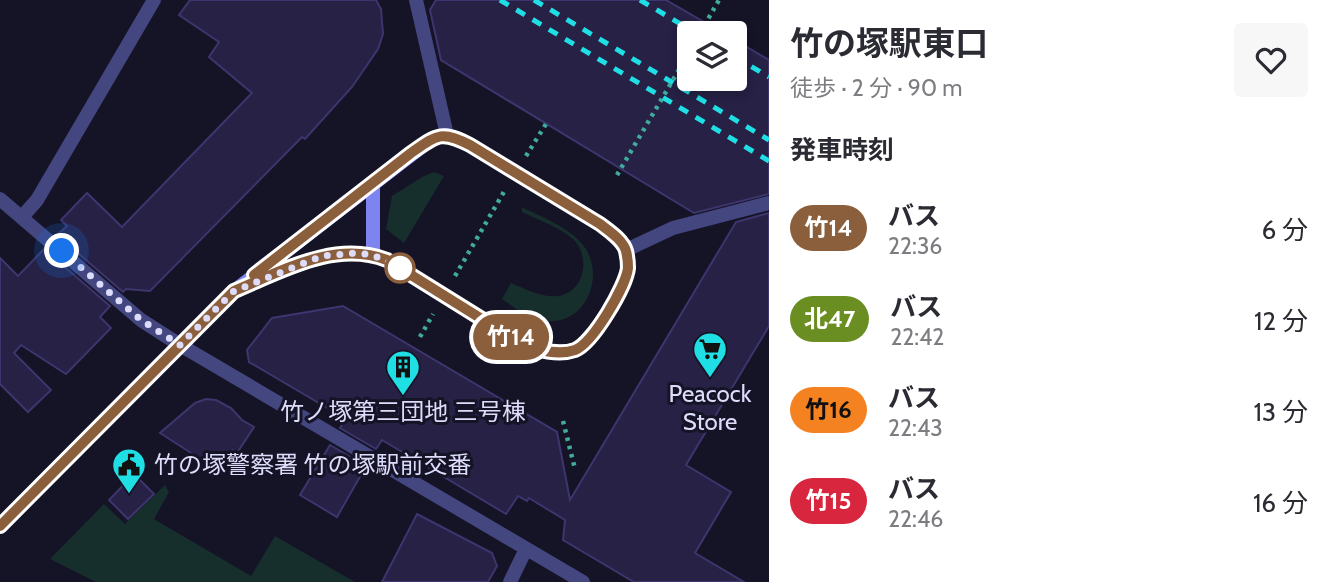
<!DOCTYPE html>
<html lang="ja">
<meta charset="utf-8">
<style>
body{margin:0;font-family:Cabin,"Noto Sans JP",sans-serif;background:#f7f7f7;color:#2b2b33;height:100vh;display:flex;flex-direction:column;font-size:26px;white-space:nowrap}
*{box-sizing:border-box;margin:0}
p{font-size:23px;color:#7c7c81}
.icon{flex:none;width:38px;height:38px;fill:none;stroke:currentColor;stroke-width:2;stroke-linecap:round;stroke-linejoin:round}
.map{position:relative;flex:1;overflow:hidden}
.drawer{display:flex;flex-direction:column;background:#fff;width:560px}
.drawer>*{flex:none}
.badge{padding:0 14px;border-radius:23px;font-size:24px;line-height:46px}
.tools{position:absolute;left:677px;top:21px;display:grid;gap:14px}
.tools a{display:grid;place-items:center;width:70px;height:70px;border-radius:7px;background:#fff;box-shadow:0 4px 10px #0003;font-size:35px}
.you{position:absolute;width:35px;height:35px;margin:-18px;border:5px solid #fff;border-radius:50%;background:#1a73e8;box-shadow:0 0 0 10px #1a73e833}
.map>.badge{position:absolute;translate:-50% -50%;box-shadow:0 0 0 4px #fff}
h2{padding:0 21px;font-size:26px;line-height:63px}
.round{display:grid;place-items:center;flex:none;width:74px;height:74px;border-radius:7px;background:#f7f7f7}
.overview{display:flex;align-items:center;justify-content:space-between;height:119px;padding:0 21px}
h1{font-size:33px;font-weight:700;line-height:52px}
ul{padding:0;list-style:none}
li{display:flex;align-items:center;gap:21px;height:91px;padding:0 21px}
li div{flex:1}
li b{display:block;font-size:26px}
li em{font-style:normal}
li .badge{min-width:77px;font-weight:700;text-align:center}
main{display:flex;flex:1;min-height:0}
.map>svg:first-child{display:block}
.green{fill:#162f2c}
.building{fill:#262145;stroke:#3d366e;stroke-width:2}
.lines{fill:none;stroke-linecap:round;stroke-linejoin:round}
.path{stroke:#3fac9d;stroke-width:4.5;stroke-dasharray:3.5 5;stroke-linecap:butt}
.street{stroke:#43467f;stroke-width:14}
.secondary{stroke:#7e84ef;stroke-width:14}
.rail{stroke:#1fdee4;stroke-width:5;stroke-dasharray:10 9;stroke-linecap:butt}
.line-casing{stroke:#fff;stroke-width:16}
.line{stroke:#8b5e3c;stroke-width:10}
.walk{stroke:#dddcfb;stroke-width:7;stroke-dasharray:0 12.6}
.stop-dot{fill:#fff;stroke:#8b5e3c;stroke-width:3.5}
.labels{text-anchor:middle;stroke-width:6;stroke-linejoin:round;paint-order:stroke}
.poi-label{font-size:24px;fill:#dddcfb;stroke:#151326}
</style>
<main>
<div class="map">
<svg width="769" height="582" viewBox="0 0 769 582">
<rect width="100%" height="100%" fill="#151326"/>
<g class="green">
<polygon points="434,172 444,176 404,243 386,229 392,196 422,177"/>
<path d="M522,207C541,217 569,227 582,244C607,273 587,326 545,321C529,319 515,308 502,299L511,283C525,289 543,298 558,296C584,293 591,258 574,240C562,228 538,220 522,212Z"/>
<polygon points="165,485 169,492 154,519 251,576 275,536 355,582 96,582 50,559 104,504 125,524"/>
</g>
<g class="building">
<polygon points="190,0 376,0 381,9 383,34 378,49 352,87 305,139 302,137 150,291 126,289 123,292 57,235 67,226 61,220 87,193 122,227 252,93 209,57 219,42 179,15"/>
<polygon points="436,0 666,0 723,33 690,33 690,79 735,79 735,40 769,60 769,194 694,213 441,60 430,10"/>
<polygon points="769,213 769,326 686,465 731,492 695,553 744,582 634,582 563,540 565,520 529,498 527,501 518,496 506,514 382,440 376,449 340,428 346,419 249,362 247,350 272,318 343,306 557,432 570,500 736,222"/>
<polygon points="44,249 110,306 100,317 111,328 66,374 21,345 14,353 51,390 28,412 0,384 0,258 18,276"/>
<polygon points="206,399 216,400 231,408 242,420 254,427 237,453 233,450 219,471 160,433 195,403"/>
<polygon points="330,445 366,466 337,517 300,495"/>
<polygon points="134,474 154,494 128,519 109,500"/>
<polygon points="417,514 492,553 497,566 488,582 382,582"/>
</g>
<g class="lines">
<g class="path">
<polyline points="700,33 719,0"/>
<polyline points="526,156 546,124"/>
<polyline points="617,175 690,51"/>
<polyline points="455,276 505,190"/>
<polyline points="420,337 433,314"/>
<polyline points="563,421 575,469"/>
</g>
<g class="street">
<polyline points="416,0 447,135"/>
<polyline points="0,199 141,320 180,345 583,582"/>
<polyline points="22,217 37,200 154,0"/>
<polyline points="626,250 673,228 769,203"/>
<polyline points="510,582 526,549"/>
</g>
<g class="secondary">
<polyline points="373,182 373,255"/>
<path d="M0,526L234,291L432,139L447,135L470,145L600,224C609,231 623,240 626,251C627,255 628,264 628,268C626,286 592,343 575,350C558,356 538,350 522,344L387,260C334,240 282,271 234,291"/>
</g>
<g class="rail">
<polyline points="500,0 769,161"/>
<polyline points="534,0 769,140"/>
<polyline points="640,0 696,33"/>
<polyline points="735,57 769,77"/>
</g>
</g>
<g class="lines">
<g class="line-casing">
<path id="line" d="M0,526L234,291C282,271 335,240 387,260L522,344C538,350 558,356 575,350C593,343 626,286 628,268C628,264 627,255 626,251C623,240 609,231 600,224L470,145C441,130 437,135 411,153L254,275"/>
</g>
<use href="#line" class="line"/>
<polyline class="walk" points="62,251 141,320 180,345 234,291 322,256 356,253 373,255 400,268"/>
</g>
<defs>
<g id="supermarket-pin" transform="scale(1.75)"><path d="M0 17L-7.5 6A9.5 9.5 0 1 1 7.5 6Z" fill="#1fdee4" stroke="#151326"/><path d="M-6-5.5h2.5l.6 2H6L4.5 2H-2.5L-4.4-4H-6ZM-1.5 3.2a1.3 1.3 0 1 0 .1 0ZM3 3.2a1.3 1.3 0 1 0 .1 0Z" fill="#111"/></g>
<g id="building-pin" transform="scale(1.75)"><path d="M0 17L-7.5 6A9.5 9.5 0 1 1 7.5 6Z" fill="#1fdee4" stroke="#151326"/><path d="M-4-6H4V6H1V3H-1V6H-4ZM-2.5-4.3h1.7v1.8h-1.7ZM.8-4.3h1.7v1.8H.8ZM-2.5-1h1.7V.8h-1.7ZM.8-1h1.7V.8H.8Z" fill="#111"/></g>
<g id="civic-pin" transform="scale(1.75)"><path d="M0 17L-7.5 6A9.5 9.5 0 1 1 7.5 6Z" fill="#1fdee4" stroke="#151326"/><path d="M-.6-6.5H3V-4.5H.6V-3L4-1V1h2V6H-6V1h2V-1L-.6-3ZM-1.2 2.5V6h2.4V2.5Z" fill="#111"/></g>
</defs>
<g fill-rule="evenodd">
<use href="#supermarket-pin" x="710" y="349"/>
<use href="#building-pin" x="403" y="367"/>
<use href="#civic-pin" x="129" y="465"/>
</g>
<circle class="stop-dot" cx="400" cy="268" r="14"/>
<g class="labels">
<g class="poi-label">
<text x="710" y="402">Peacock<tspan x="710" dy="28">Store</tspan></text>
<text x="403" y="420">竹ノ塚第三団地 三号棟</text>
<text x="154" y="473" text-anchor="start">竹の塚警察署 竹の塚駅前交番</text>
</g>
</g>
</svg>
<div class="tools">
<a><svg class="icon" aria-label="layers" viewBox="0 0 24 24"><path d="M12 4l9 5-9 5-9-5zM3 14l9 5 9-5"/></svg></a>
</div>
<div class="you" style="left:62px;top:251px"></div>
<b class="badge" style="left:511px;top:337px;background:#8b5e3c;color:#fff">竹14</b>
</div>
<section class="drawer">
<div class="overview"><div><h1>竹の塚駅東口</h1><p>徒歩 · 2 分 · 90 m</p></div><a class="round"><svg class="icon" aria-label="heart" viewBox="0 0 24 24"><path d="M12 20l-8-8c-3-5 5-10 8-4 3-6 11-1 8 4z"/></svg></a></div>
<h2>発車時刻</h2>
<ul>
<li><span class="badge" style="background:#8b5e3c;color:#fff">竹14</span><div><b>バス</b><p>22:36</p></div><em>6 分</em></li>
<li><span class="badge" style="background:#6b8e23;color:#fff">北47</span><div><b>バス</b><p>22:42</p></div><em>12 分</em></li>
<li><span class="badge" style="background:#f58220;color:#111">竹16</span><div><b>バス</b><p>22:43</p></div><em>13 分</em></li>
<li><span class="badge" style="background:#d7263d;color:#fff">竹15</span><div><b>バス</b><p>22:46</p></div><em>16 分</em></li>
</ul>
</section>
</main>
